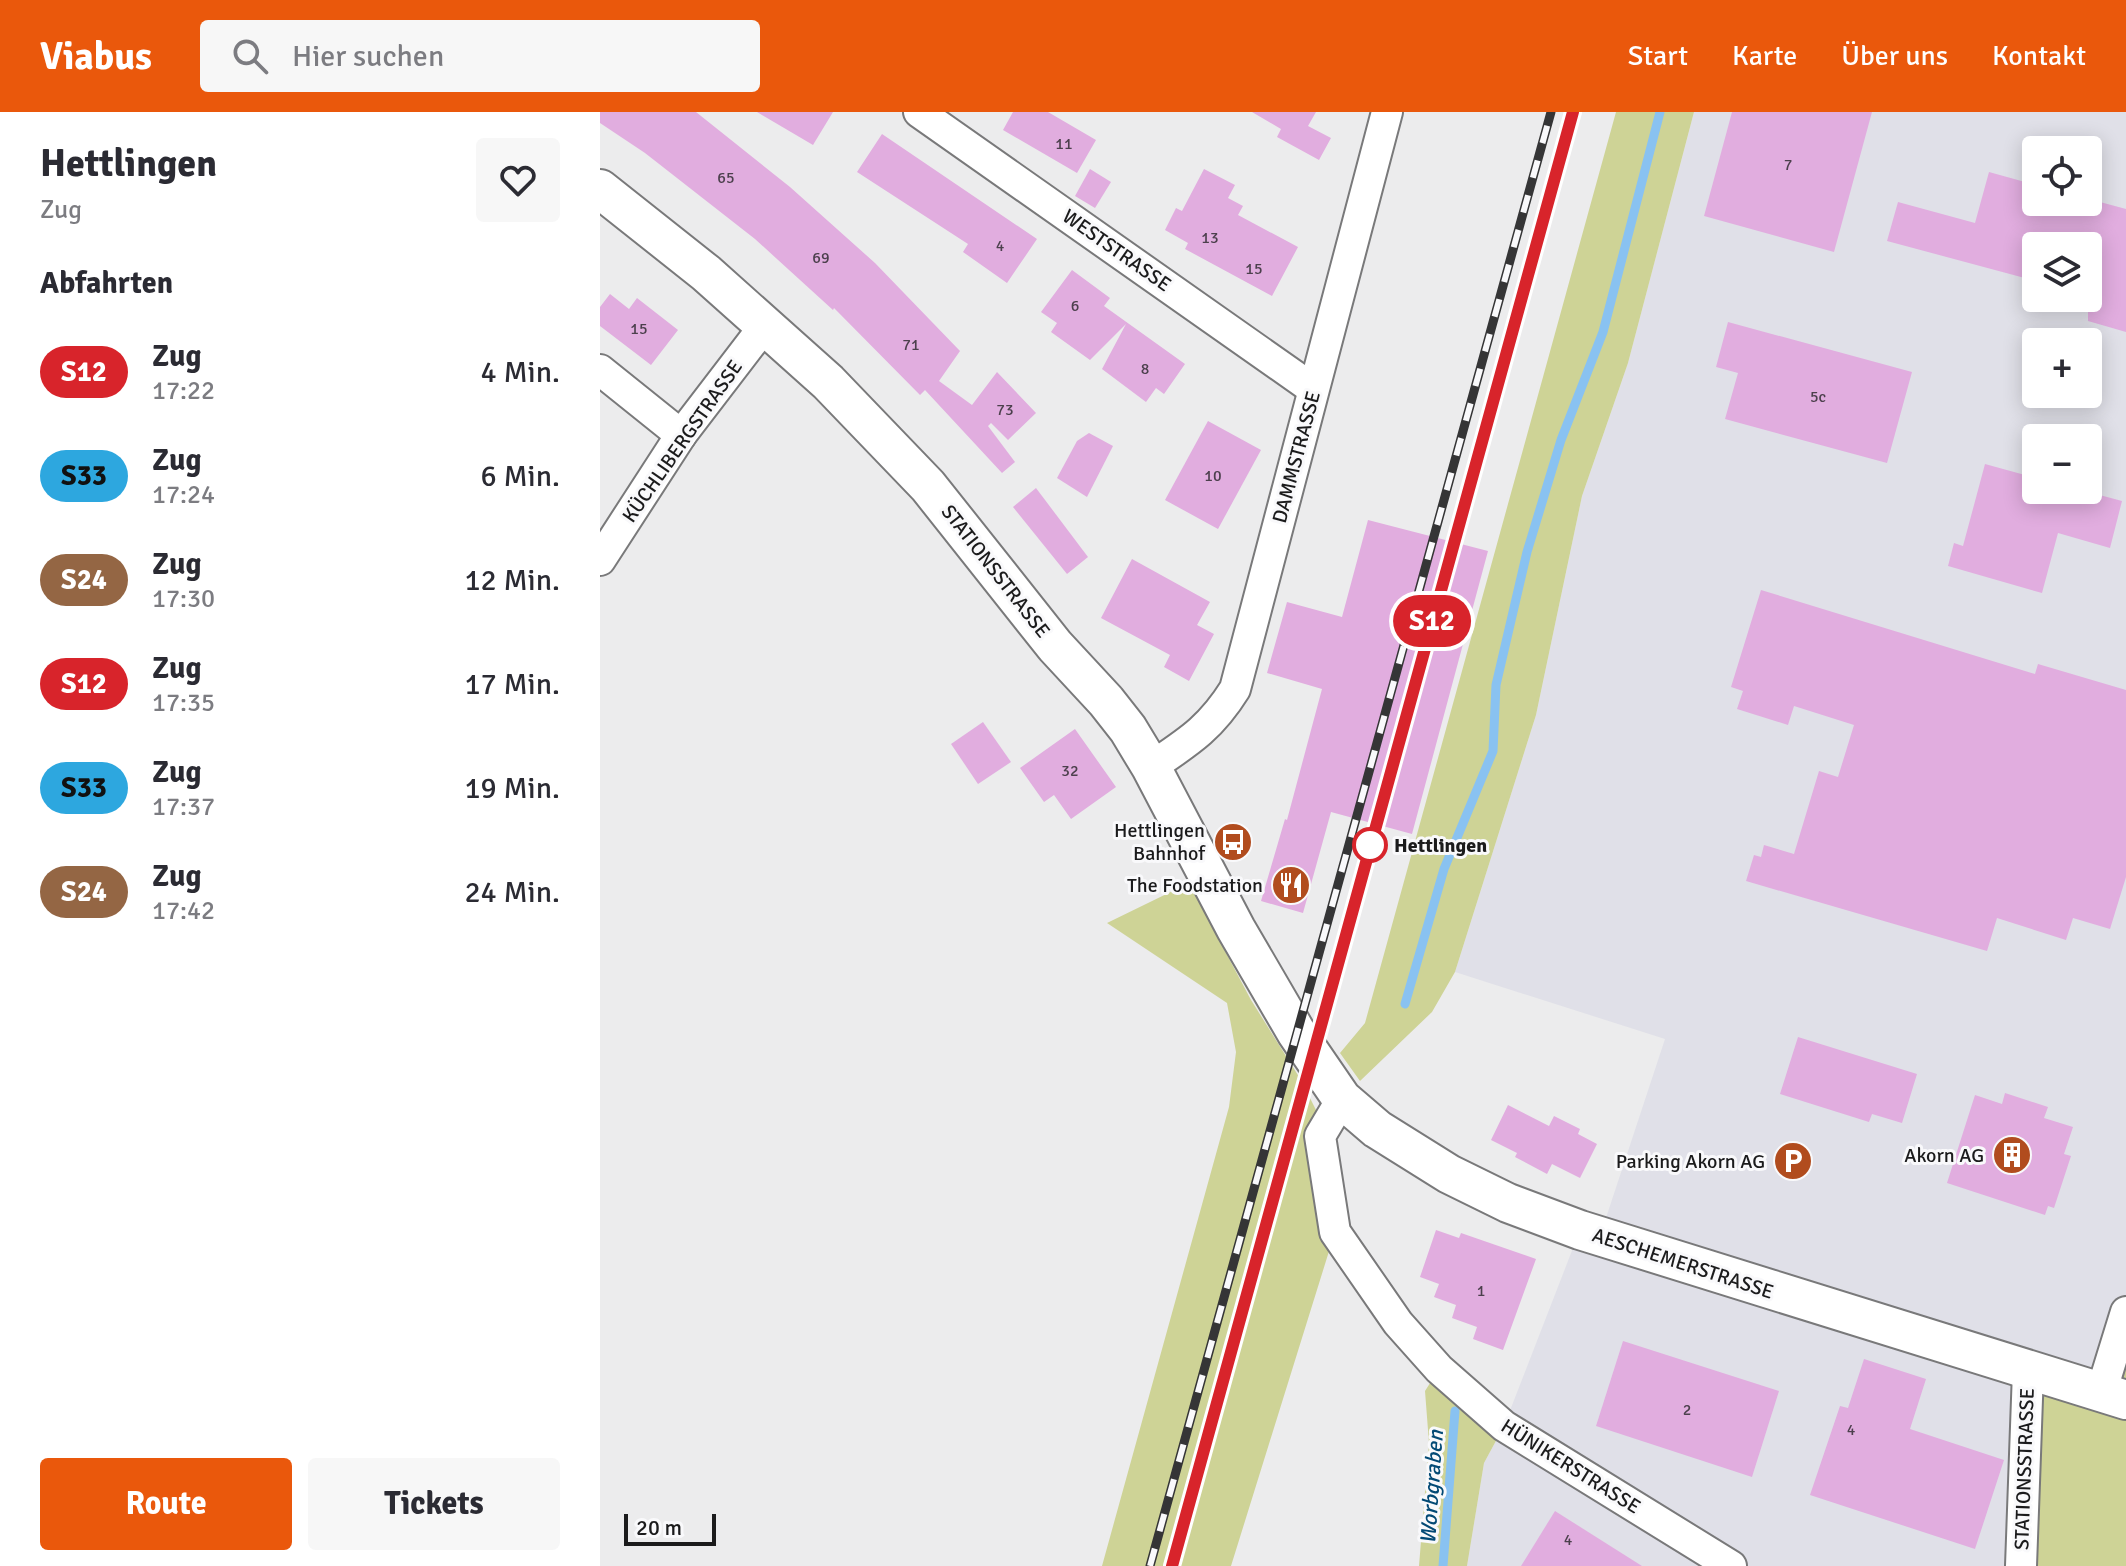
<!DOCTYPE html>
<html lang="de">
<meta charset="utf-8">
<style>
body{margin:0;font-family:Signika,sans-serif;background:#f7f7f7;color:#2b2b33;height:100vh;display:flex;flex-direction:column;font-size:30px;white-space:nowrap}
*{box-sizing:border-box;margin:0}
p{font-size:26px;color:#7c7c81}
.icon{flex:none;width:44px;height:44px;fill:none;stroke:currentColor;stroke-width:2;stroke-linecap:round;stroke-linejoin:round}
.map{position:relative;flex:1;overflow:hidden}
.sheet{display:flex;flex-direction:column;background:#fff;width:600px}
.sheet>*{flex:none}
.badge{padding:0 16px;border-radius:26px;font-size:28px;line-height:52px}
.buttons{position:absolute;left:1422px;top:24px;display:grid;gap:16px}
.buttons a{display:grid;place-items:center;width:80px;height:80px;border-radius:8px;background:#fff;box-shadow:0 4px 20px #0003;font-size:40px}
.scale{position:absolute;left:24px;bottom:20px;width:92px;box-sizing:border-box;padding-left:8px;border:4px solid #1b1b1c;border-top:0;font-size:22px;line-height:28px;white-space:nowrap;color:#1b1b1c;-webkit-text-stroke:6px #f9f9fb;paint-order:stroke}
.map>.badge{position:absolute;translate:-50% -50%;box-shadow:0 0 0 4px #fff}
h2{padding:0 40px;font-size:30px;line-height:72px}
.round{display:grid;place-items:center;flex:none;width:84px;height:84px;border-radius:8px;background:#f7f7f7}
.head{display:flex;align-items:center;justify-content:space-between;height:136px;padding:0 40px}
h1{font-size:38px;font-weight:800;line-height:60px}
.cta{display:flex;gap:16px;margin-top:auto;padding:16px 40px}
.cta a{flex:1;height:92px;border-radius:8px;background:#ea580c;color:#fff;font-size:32px;font-weight:800;line-height:92px;text-align:center}
.cta a+a{background:#f7f7f7;color:#2b2b33}
ul{padding:0;list-style:none}
li{display:flex;align-items:center;gap:24px;height:104px;padding:0 40px}
li div{flex:1}
li b{display:block;font-size:30px}
li em{font-style:normal}
li .badge{min-width:88px;font-weight:700;text-align:center}
header{display:flex;align-items:center;gap:48px;box-sizing:border-box;height:112px;padding:0 40px;background:#ea580c;color:#fff}
header strong{font-size:38px}
nav{display:flex;gap:44px;margin-inline-start:auto;font-size:28px}
.search{width:560px;height:72px;background:#f7f7f7;display:flex;align-items:center;gap:20px;box-sizing:border-box;padding:0 28px;border-radius:8px;color:#7c7c81;font-size:30px}
main{display:flex;flex:1;min-height:0}
.map>svg:first-child{display:block}
.built{fill:#e0e0e8;fill-rule:evenodd}
.green{fill:#ced396}
.lines{fill:none;stroke-linecap:round;stroke-linejoin:round}
.stream{stroke:#89c2f1;stroke-width:9}
.building{fill:#e1addf}
.minor-casing{stroke:#79797a;stroke-width:34}
.tertiary-casing{stroke:#79797a;stroke-width:42}
.minor{stroke:#fff;stroke-width:30}
.tertiary{stroke:#fff;stroke-width:38}
.rail-casing{stroke:#353536;stroke-width:9}
.rail{stroke:#f9f9fb;stroke-width:6;stroke-dasharray:18;stroke-linecap:butt}
.line-casing{stroke:#fff;stroke-width:18}
.line{stroke:#d8242b;stroke-width:12}
.stop-dot{fill:#fff;stroke:#d8242b;stroke-width:4}
.labels{text-anchor:middle;stroke-width:6;stroke-linejoin:round;paint-order:stroke}
.number-label{font-size:16px;fill:#4c404d}
.street-label{font-size:20px;fill:#1b1b1c;stroke:#f9f9fb}
.poi-label{font-size:20px;fill:#1b1b1c;stroke:#f9f9fb;text-anchor:end}
.stop-label{font-size:20px;font-weight:bold;fill:#1b1b1c;stroke:#f9f9fb;text-anchor:start}
.water-label{font-size:22px;font-style:italic;fill:#034a75;stroke:#f9f9fb}
</style>
<header>
<strong>Viabus</strong>
<div class="search"><svg class="icon" aria-label="search" viewBox="0 0 24 24"><circle cx="10" cy="10" r="6"/><path d="M15 15l6 6"/></svg>Hier suchen</div>
<nav><a>Start</a><a>Karte</a><a>Über uns</a><a>Kontakt</a></nav>
</header>
<main>
<section class="sheet">
<div class="head"><div><h1>Hettlingen</h1><p>Zug</p></div><a class="round"><svg class="icon" aria-label="heart" viewBox="0 0 24 24"><path d="M12 20l-8-8c-3-5 5-10 8-4 3-6 11-1 8 4z"/></svg></a></div>
<h2>Abfahrten</h2>
<ul>
<li><span class="badge" style="background:#d8242b;color:#fff">S12</span><div><b>Zug</b><p>17:22</p></div><em>4 Min.</em></li>
<li><span class="badge" style="background:#2da7df;color:#111">S33</span><div><b>Zug</b><p>17:24</p></div><em>6 Min.</em></li>
<li><span class="badge" style="background:#946644;color:#fff">S24</span><div><b>Zug</b><p>17:30</p></div><em>12 Min.</em></li>
<li><span class="badge" style="background:#d8242b;color:#fff">S12</span><div><b>Zug</b><p>17:35</p></div><em>17 Min.</em></li>
<li><span class="badge" style="background:#2da7df;color:#111">S33</span><div><b>Zug</b><p>17:37</p></div><em>19 Min.</em></li>
<li><span class="badge" style="background:#946644;color:#fff">S24</span><div><b>Zug</b><p>17:42</p></div><em>24 Min.</em></li>
</ul>
<div class="cta"><a>Route</a><a>Tickets</a></div>
</section>
<div class="map">
<svg width="1526" height="1454" viewBox="0 0 1526 1454">
<rect width="100%" height="100%" fill="#ececed"/>
<path class="built" d="M1094,0H1526V1200L1421,1454H867L884,1351L904,1314L980,1118L1000,1124L1065,927L855,860L936,603L982,384L1028,251ZM1436,38H1488V90H1436ZM1436,134H1488V186H1436ZM1436,230H1488V282H1436ZM1436,326H1488V378H1436Z"/>
<g class="green">
<polygon points="1016,0 1094,0 1028,251 982,384 936,603 855,860 832,900 760,969 740,941 765,911"/>
<polygon points="589,771 651,888 701,968 716,998 735,1120 631,1454 502,1454 629,995 636,940 627,891 507,811"/>
<polygon points="1511,1249 1526,1253 1526,1454 1421,1454 1428,1259 1500,1281"/>
<polygon points="839,1257 904,1314 884,1351 867,1454 819,1454 829,1331 825,1279"/>
</g>
<g class="lines">
<g class="stream">
<polyline points="805,892 844,757 893,639 896,573 927,440 961,328 1003,220 1060,0"/>
<polyline points="843,1454 855,1299"/>
</g>
</g>
<g class="building">
<polygon points="0,0 96,0 190,75 275,151 360,239 339,269 372,293 397,260 436,301 408,328 391,311 388,314 415,350 402,361 325,278 320,283 234,196 233,198 155,127 45,41 0,11"/>
<polygon points="157,0 233,0 213,33"/>
<polygon points="413,0 448,0 496,28 477,61 403,18"/>
<polygon points="652,0 716,0 708,14 731,26 719,48 677,25 681,17"/>
<polygon points="1132,0 1272,0 1234,140 1104,104"/>
<polygon points="282,22 437,127 407,171 363,140 368,132 257,60"/>
<polygon points="490,57 511,70 495,96 475,84"/>
<polygon points="604,57 635,73 628,86 643,94 638,103 698,135 672,184 585,137 588,131 565,118 576,96 582,99"/>
<polygon points="1389,60 1436,73 1436,90 1500,90 1526,97 1526,220 1488,209 1488,134 1436,134 1436,169 1287,129 1298,90 1375,111"/>
<polygon points="472,158 510,186 504,194 585,252 564,282 556,276 546,290 502,257 526,212 490,248 451,220 457,211 441,200"/>
<polygon points="10,182 29,197 37,186 78,218 51,253 0,214 0,195"/>
<polygon points="1128,210 1312,260 1287,351 1125,307 1138,261 1116,255"/>
<polygon points="608,309 661,338 618,417 565,388"/>
<polygon points="489,321 513,334 487,385 457,366 477,329"/>
<polygon points="1385,352 1436,366 1436,378 1481,378 1522,389 1510,436 1458,421 1442,481 1348,454 1354,431 1363,434"/>
<polygon points="436,376 488,445 467,462 413,395"/>
<polygon points="768,408 888,439 812,722 731,700 703,801 661,789 685,707 687,708 722,577 667,561 687,490 742,505"/>
<polygon points="532,447 610,490 597,513 614,522 589,569 564,555 570,543 501,506"/>
<polygon points="1161,478 1435,562 1438,552 1526,578 1526,765 1510,817 1473,806 1466,828 1397,806 1387,839 1146,769 1154,743 1161,745 1164,733 1194,742 1219,659 1238,665 1254,613 1194,594 1188,613 1137,597 1143,579 1131,575"/>
<polygon points="383,610 411,650 378,672 351,632"/>
<polygon points="475,617 516,675 471,707 454,683 444,690 420,656"/>
<polygon points="1198,925 1317,962 1302,1011 1272,1002 1269,1010 1180,982"/>
<polygon points="1405,981 1448,995 1444,1006 1473,1015 1464,1042 1471,1044 1454,1096 1448,1094 1445,1103 1347,1071 1375,983 1402,992"/>
<polygon points="908,993 949,1014 954,1004 980,1017 978,1022 997,1032 980,1066 952,1052 947,1062 915,1045 917,1041 891,1028"/>
<polygon points="836,1118 859,1126 861,1121 936,1147 903,1238 873,1227 877,1215 852,1206 856,1193 834,1185 839,1172 820,1165"/>
<polygon points="1023,1229 1179,1279 1152,1365 996,1314"/>
<polygon points="1264,1247 1326,1267 1310,1317 1404,1348 1375,1437 1210,1383 1240,1294 1248,1296"/>
<polygon points="955,1399 1042,1454 921,1454"/>
</g>
<g class="lines">
<g class="minor-casing">
<g id="minor">
<polyline points="319,0 713,277"/>
<polyline points="0,258 81,323"/>
<polyline points="0,448 81,323 166,212"/>
<path d="M551,655C588,630 610,617 635,577L787,0"/>
<polyline points="742,987 720,1024 735,1120 798,1211 839,1257 904,1314 1131,1454"/>
<polyline points="1501,1281 1526,1200"/>
<polyline points="1421,1454 1428,1259"/>
</g>
</g>
<g class="tertiary-casing">
<polyline id="tertiary" points="0,77 106,161 228,270 328,374 455,534 506,589 528,617 551,655 636,817 696,920 742,987 777,1017 849,1062 908,1091 980,1118 1526,1288"/>
</g>
<use href="#minor" class="minor"/>
<use href="#tertiary" class="tertiary"/>
<g class="rail-casing">
<g id="rail">
<polyline points="550,1454 951,0"/>
<polyline points="572,1454 972,0"/>
</g>
</g>
<use href="#rail" class="rail"/>
</g>
<g class="lines">
<g class="line-casing">
<polyline id="line" points="572,1454 973,0"/>
</g>
<use href="#line" class="line"/>
</g>
<defs>
<g id="bus-disc" transform="scale(2)"><circle r="9.5" fill="#b14c1e" stroke="#f9f9fb"/><path d="M-5-6H5V4H4V6H2V4H-2V6H-4V4H-5ZM-3.5-4V0h7V-4ZM-3.5 1.2v1.5H-2V1.2ZM2 1.2v1.5H3.5V1.2Z" fill="#fff"/></g>
<g id="restaurant-disc" transform="scale(2)"><circle r="9.5" fill="#b14c1e" stroke="#f9f9fb"/><path d="M-5-6h1v4h1v-4h1v4h1v-4h1v5L-1.5 .5V6h-2V.5L-5-1ZM5-6V6H3V1.5H1.5Q1.5-4 5-6Z" fill="#fff"/></g>
<g id="building-disc" transform="scale(2)"><circle r="9.5" fill="#b14c1e" stroke="#f9f9fb"/><path d="M-4-6H4V6H1V3H-1V6H-4ZM-2.5-4.3h1.7v1.8h-1.7ZM.8-4.3h1.7v1.8H.8ZM-2.5-1h1.7V.8h-1.7ZM.8-1h1.7V.8H.8Z" fill="#fff"/></g>
<g id="parking-disc" transform="scale(2)"><circle r="9.5" fill="#b14c1e" stroke="#f9f9fb"/><path d="M-3.5-5.5H1a3.5 3.5 0 0 1 0 7H-1V5.5H-3.5ZM-1-3.4V-.6H.8a1.4 1.4 0 0 0 0-2.8Z" fill="#fff"/></g>
</defs>
<g fill-rule="evenodd">
<use href="#bus-disc" x="633" y="730"/>
<use href="#restaurant-disc" x="691" y="773"/>
<use href="#building-disc" x="1412" y="1043"/>
<use href="#parking-disc" x="1193" y="1049"/>
</g>
<circle class="stop-dot" cx="770" cy="733" r="16"/>
<g class="labels">
<g class="number-label">
<text x="464" y="37">11</text>
<text x="1188" y="58">7</text>
<text x="126" y="71">65</text>
<text x="610" y="131">13</text>
<text x="400" y="139">4</text>
<text x="221" y="151">69</text>
<text x="654" y="162">15</text>
<text x="475" y="199">6</text>
<text x="39" y="222">15</text>
<text x="311" y="238">71</text>
<text x="545" y="262">8</text>
<text x="1218" y="290">5c</text>
<text x="405" y="303">73</text>
<text x="613" y="369">10</text>
<text x="470" y="664">32</text>
<text x="881" y="1184">1</text>
<text x="1087" y="1303">2</text>
<text x="1251" y="1323">4</text>
<text x="968" y="1433">4</text>
</g>
<g class="street-label">
<text transform="translate(517 138) rotate(35)" y="7">WESTSTRASSE</text>
<text transform="translate(82 329) rotate(-55)" y="7">KÜCHLIBERGSTRASSE</text>
<text transform="translate(696 345) rotate(-75)" y="7">DAMMSTRASSE</text>
<text transform="translate(396 459) rotate(52)" y="7">STATIONSSTRASSE</text>
<text transform="translate(1083 1151) rotate(18)" y="7">AESCHEMERSTRASSE</text>
<text transform="translate(971 1354) rotate(32)" y="7">HÜNIKERSTRASSE</text>
<text transform="translate(1424 1357) rotate(-88)" y="7">STATIONSSTRASSE</text>
</g>
<g class="poi-label">
<text x="605" y="725">Hettlingen<tspan x="605" dy="23">Bahnhof</tspan></text>
<text x="663" y="780">The Foodstation</text>
<text x="1384" y="1050">Akorn AG</text>
<text x="1165" y="1056">Parking Akorn AG</text>
</g>
<g class="stop-label">
<text x="794" y="740">Hettlingen</text>
</g>
<g class="water-label">
<text transform="translate(831 1375) rotate(-86)" y="8">Worbgraben</text>
</g>
</g>
</svg>
<div class="buttons">
<a><svg class="icon" aria-label="locate" viewBox="0 0 24 24"><circle cx="12" cy="12" r="6"/><path d="M12 2v4M12 18v4M2 12h4M18 12h4"/></svg></a>
<a><svg class="icon" aria-label="layers" viewBox="0 0 24 24"><path d="M12 4l9 5-9 5-9-5zM3 14l9 5 9-5"/></svg></a>
<a>+</a>
<a>−</a>
</div>
<div class="scale">20 m</div>
<b class="badge" style="left:832px;top:509px;background:#d8242b;color:#fff">S12</b>
</div>
</main>
